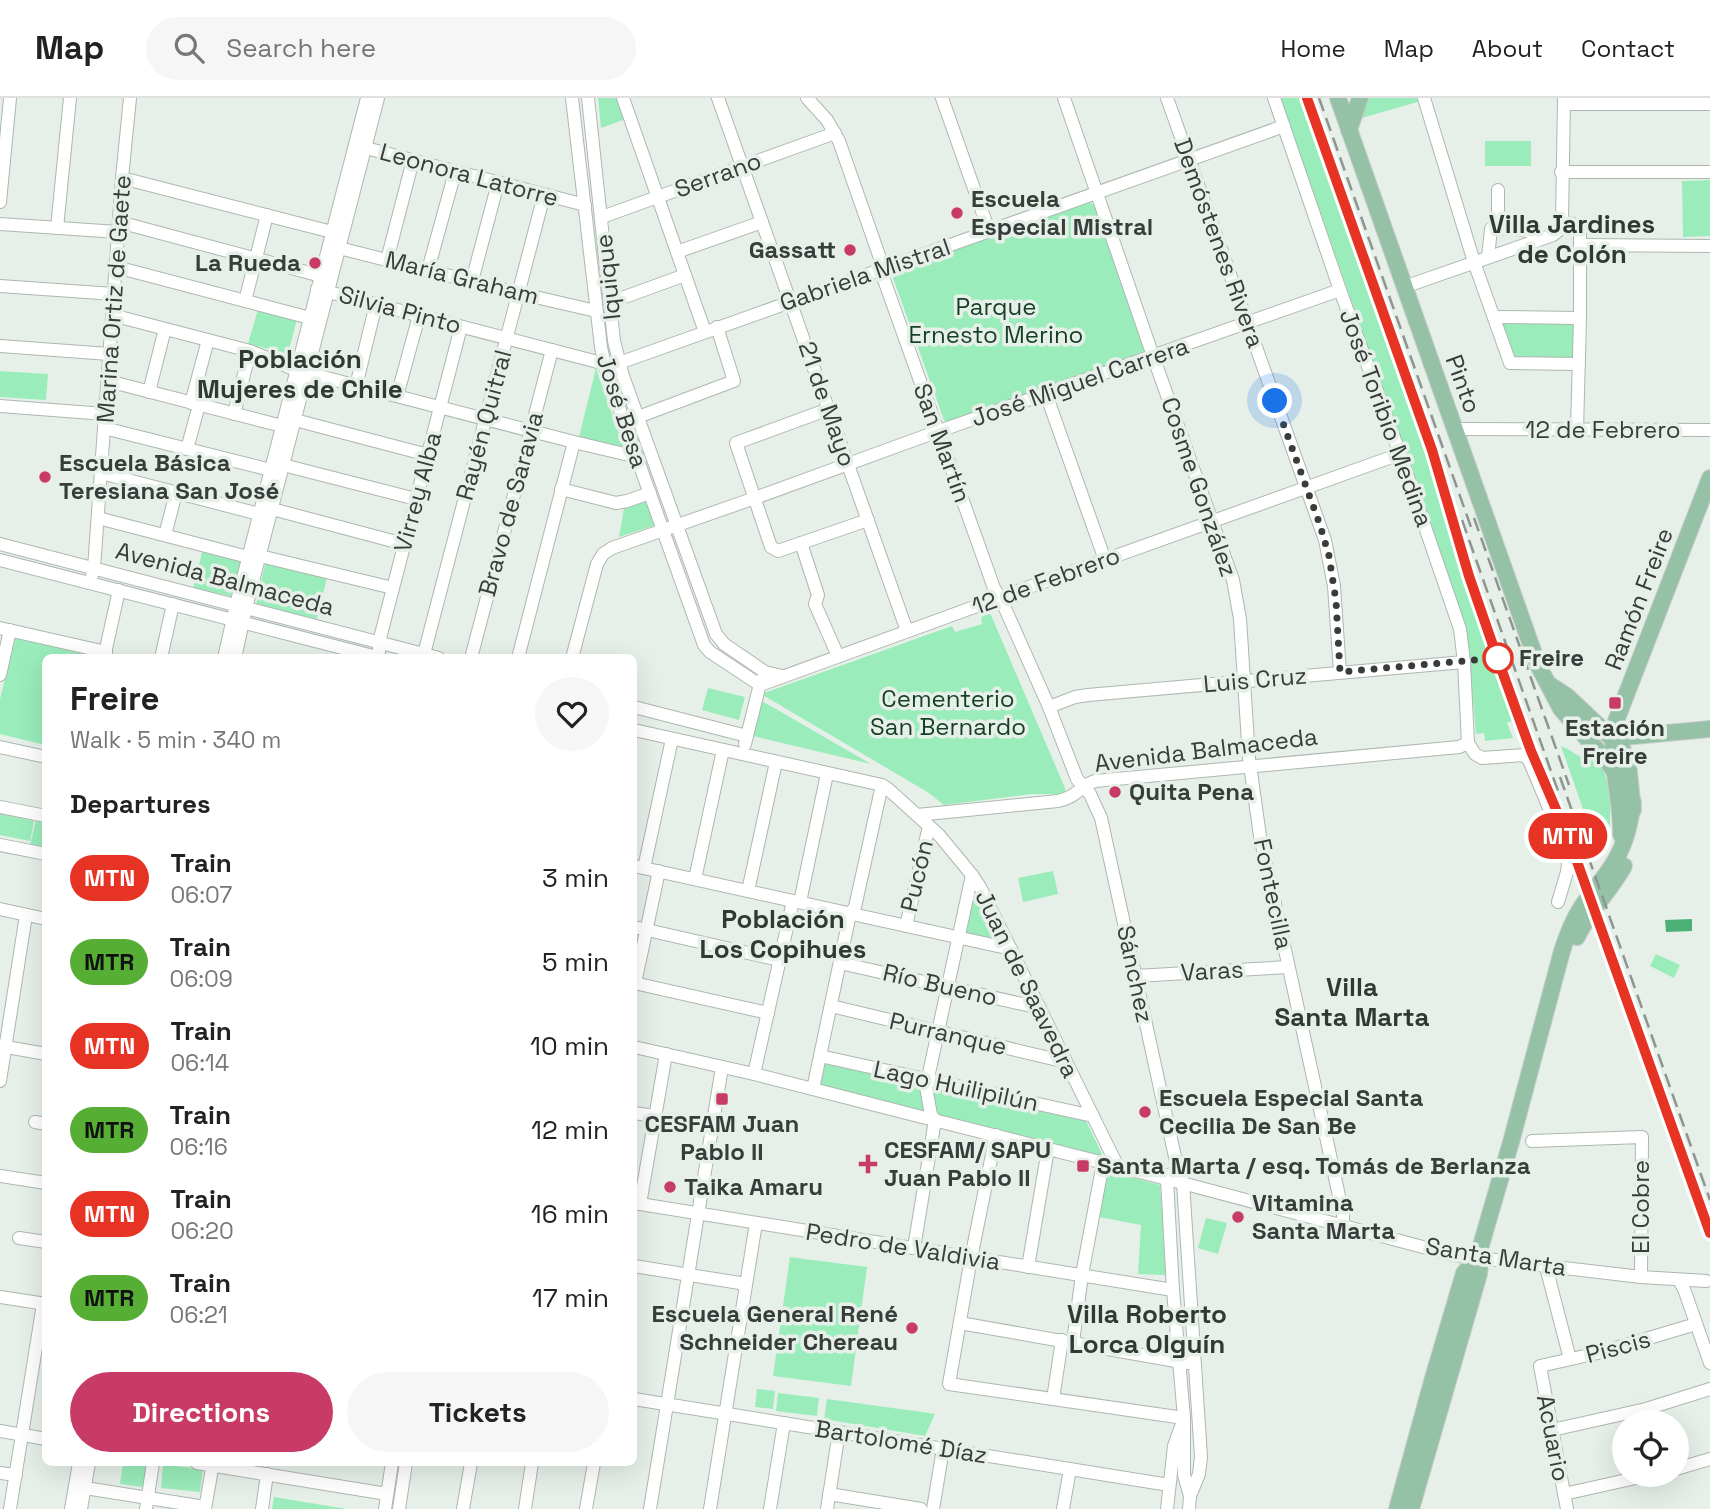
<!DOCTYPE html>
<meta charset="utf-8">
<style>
body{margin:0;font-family:"Space Grotesk",sans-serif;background:#f6f6f6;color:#222;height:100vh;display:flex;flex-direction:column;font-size:26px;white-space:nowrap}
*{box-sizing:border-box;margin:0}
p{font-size:23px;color:#767676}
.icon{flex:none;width:38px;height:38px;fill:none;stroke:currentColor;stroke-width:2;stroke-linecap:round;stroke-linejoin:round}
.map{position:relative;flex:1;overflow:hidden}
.side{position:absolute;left:42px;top:556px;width:595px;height:812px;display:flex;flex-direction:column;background:#fff;border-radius:10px;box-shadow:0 7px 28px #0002}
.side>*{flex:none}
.badge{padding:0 14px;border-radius:23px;font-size:24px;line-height:46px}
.fabs{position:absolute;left:1612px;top:1312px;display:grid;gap:14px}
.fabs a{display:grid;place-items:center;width:77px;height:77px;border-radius:50%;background:#fff;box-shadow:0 7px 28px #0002;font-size:35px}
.you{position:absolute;width:35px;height:35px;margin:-18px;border:5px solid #fff;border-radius:50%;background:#1a73e8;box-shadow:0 0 0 10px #1a73e833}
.map>.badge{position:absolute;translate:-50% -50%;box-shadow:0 0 0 4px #fff}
h2{padding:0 28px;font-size:26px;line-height:63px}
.round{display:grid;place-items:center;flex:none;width:74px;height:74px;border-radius:37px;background:#f6f6f6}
.headline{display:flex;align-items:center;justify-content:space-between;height:119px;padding:0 28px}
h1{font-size:33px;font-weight:600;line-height:52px}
.action{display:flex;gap:14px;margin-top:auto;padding:14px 28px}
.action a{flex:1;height:80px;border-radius:42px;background:#c93b67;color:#fff;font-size:28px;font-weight:600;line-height:80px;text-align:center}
.action a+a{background:#f6f6f6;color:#222}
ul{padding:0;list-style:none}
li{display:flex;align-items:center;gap:21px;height:84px;padding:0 28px}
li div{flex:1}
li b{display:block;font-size:26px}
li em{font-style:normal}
li .badge{min-width:77px;font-weight:700;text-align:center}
header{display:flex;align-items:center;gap:42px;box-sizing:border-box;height:98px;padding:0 35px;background:#fff;border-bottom:2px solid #e0e0e0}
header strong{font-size:33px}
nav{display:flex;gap:38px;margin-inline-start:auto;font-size:24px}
.search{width:490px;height:63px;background:#f6f6f6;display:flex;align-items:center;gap:18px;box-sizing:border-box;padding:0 24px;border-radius:38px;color:#767676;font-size:26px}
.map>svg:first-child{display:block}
.green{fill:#9aedba}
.water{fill:#4db078}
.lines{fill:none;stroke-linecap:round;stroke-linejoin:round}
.minor-casing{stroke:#adb7b0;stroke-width:14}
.major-casing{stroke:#cbcccc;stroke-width:18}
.minor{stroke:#fff;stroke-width:12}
.major{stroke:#95c2a7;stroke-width:16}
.rail{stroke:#8e9590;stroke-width:2.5;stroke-dasharray:14 7;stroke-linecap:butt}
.line-casing{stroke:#fff;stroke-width:16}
.line{stroke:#e63323;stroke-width:10}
.walk{stroke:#383c3a;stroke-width:7;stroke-dasharray:0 12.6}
.poi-dot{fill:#c93b67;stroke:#e6f0e9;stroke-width:2.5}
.stop-dot{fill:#fff;stroke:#e63323;stroke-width:3.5}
.labels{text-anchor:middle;stroke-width:7;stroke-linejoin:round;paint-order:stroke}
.street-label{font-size:24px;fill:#383c3a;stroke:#e6f0e9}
.poi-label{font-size:24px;font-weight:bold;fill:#383c3a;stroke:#e6f0e9;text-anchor:start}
.park-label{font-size:24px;fill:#163f28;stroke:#e6f0e9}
.stop-label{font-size:24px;font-weight:bold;fill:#383c3a;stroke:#e6f0e9;text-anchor:start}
.neighbourhood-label{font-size:26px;font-weight:bold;fill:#313933;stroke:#e6f0e9}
</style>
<header>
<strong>Map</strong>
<div class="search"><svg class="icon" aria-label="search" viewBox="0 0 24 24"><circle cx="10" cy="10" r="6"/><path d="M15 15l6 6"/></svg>Search here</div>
<nav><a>Home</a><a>Map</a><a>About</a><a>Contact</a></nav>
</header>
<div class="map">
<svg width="1710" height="1411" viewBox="0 0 1710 1411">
<rect width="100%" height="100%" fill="#e6f0e9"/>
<g class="green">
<polygon points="598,0 622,0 628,20 601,30"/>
<polygon points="1280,0 1302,0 1440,398 1460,470 1514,622 1507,625 1513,640 1485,643 1484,635 1476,636 1467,538 1407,361"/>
<polygon points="1365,0 1420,0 1421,3 1355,22"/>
<rect x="1485" y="43" width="46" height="25"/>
<polygon points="1710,82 1710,138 1683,139 1682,83"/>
<polygon points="1088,104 1096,107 1147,254 948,326 944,322 893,180 894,173 897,170"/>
<polygon points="258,211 297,221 288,256 248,246"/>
<polygon points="1498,220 1576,220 1576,264 1514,264"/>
<polygon points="596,270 625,352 579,339"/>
<polygon points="0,273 48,276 46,302 0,299"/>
<polygon points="648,403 656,427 619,439 624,410"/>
<polygon points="203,451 243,462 234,499 193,490"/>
<polygon points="265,466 327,480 317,521 256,507"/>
<polygon points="986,515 991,517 1065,690 1065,694 1061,696 1032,696 944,707 929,695 761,596 952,528 955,534 982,526 981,519"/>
<polygon points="16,538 96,557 96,560 46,560 45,647 0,636 0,601"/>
<polygon points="708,590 745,599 739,622 702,612"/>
<polygon points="762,603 871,666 753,638"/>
<path d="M1561,648C1573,653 1576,658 1589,662L1592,658C1596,662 1600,666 1603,671C1612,691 1614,743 1600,760Z"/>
<polygon points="0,716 34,723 30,743 0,737"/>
<polygon points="36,722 45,724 45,751 30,747"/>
<polygon points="1053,773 1058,796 1023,804 1018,780"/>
<polygon points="973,790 1005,846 964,836"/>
<polygon points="1656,856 1680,867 1674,880 1650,868"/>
<polygon points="822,965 923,987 925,1014 817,986"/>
<polygon points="932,987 1086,1023 1104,1060 935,1020"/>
<polygon points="1107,1073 1160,1087 1167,1177 1138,1176 1141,1127 1099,1119"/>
<polygon points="1206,1120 1227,1125 1218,1156 1198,1150"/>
<polygon points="790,1159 867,1169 851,1288 773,1278"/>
<polygon points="757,1291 775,1293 773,1311 755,1309"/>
<polygon points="778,1295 819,1300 817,1318 776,1313"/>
<polygon points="827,1301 922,1314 935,1316 925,1338 824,1321"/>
<polygon points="123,1365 147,1365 143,1389 120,1386"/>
<polygon points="163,1367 203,1371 200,1394 161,1390"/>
<polygon points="274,1399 347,1411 272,1411"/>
</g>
<polygon class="water" points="1692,821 1692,833 1666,834 1665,822"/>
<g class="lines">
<g class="minor-casing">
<g id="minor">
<polyline points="572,0 601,249 606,273 704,547 710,554 760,587"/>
<polyline points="588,0 614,243 623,278 716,536 724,546 765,574 782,578"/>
<polyline points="623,0 705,234"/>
<polyline points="718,0 907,533"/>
<polyline points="807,0 827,22 839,43 881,163 881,171 883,179 994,490 1004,508 1049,609 1077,681 1090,696 1101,720 1177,1068 1183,1085 1201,1359 1199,1376 1190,1398 1189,1411"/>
<polyline points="942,0 989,133"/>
<polyline points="1064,0 1153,258 1233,482 1240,521 1249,660 1260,738 1343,1116 1343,1128"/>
<polyline points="1167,0 1325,442 1334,488 1340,574"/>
<polyline points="1274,0 1340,192 1400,356 1460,531 1464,564 1468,645"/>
<polyline points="1424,0 1474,164 1510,265 1579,266"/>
<polyline points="1564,6 1710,6"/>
<polyline points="358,48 585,107"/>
<polyline points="1561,74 1710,74"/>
<polyline points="122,80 332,134"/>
<polyline points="0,104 10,0"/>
<polyline points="602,119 835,35"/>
<polyline points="119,124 321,178"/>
<path d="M1562,125C1570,126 1577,124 1580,134V220L1577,332"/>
<polyline points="0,126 118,134"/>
<polyline points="57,130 70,0"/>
<polyline points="1498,130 1498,92"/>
<polyline points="1580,147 1710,148"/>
<polyline points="331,148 518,195 596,213"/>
<polyline points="677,154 762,124"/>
<path d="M1488,159L1491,131C1506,130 1530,129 1541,141"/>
<polyline points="387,162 413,62"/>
<polyline points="116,169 310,220"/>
<polyline points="428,172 455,74"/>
<polyline points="472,183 498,85"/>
<polyline points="0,188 114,196"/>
<polyline points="1404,189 1553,137 1559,132 1562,125 1564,0"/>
<polyline points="317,191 594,263 604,266 619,265 1284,28"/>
<polyline points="245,203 267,117"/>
<polyline points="611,204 685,177"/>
<polyline points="112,217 250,253 296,272 574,344 637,359"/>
<polyline points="1494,219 1580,220"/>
<polyline points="0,248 109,256"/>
<polyline points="108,283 282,328"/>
<polyline points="356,288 376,206"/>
<polyline points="149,294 165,231"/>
<polyline points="1046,296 1105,462"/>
<polyline points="397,298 419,218"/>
<polyline points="191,305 208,242"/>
<polyline points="0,308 105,316"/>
<polyline points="829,311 736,345 771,449 778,453 868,422"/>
<polyline points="234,316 250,253"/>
<polyline points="638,319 734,283 717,229"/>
<polyline points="295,322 428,357"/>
<polyline points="104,330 271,372"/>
<polyline points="1455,331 1710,332"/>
<polyline points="187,351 199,307"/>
<polyline points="283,367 416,401"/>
<polyline points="101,375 259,416"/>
<polyline points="561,391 616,405 627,403 650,395"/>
<polyline points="272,411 404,446"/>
<polyline points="98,420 248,459"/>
<polyline points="165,437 176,395"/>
<polyline points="801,445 818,497 815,506 838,558"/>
<polyline points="0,446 439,560"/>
<polyline points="260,458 393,490"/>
<polyline points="0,462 381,560"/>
<polyline points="90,485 94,470 122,80 130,0"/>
<polyline points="0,530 106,554"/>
<polyline points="379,553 379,544 461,229"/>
<polyline points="424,556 544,97"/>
<polyline points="104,560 119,492"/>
<polyline points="161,560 173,506"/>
<polyline points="224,560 236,507 367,0"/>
<polyline points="235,560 246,510 378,0"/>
<polyline points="471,560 552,252"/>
<polyline points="518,560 574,344"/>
<polyline points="572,560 597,466 603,456 612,450 755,400 925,338 1340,192"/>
<polyline points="0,577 10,532"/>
<polyline points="760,587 1018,493 1400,356"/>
<polyline points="634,609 747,638"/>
<polyline points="1049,609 1075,599 1088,597 1464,564"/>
<polyline points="634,632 882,687 888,691 939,737 972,777 980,789 1118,1069"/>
<polyline points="1468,645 1475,656 1482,660 1524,657 1529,662 1569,758 1567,774 1558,804"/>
<polyline points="745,646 761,582"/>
<polyline points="0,649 46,659"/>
<polyline points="0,709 46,718"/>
<path d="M917,717L1058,703C1077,699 1080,688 1095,683L1459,649L1468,645"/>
<polyline points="0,747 46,756"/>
<polyline points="634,768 1011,851"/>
<polyline points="644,770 672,641"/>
<polyline points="695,781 723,652"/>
<polyline points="748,793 776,664"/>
<polyline points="800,804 827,676"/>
<polyline points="0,811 46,821"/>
<polyline points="906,828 929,728"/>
<polyline points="634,829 779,862"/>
<polyline points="840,865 1040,910"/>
<polyline points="1136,878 1288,869"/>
<polyline points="634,885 768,915"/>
<polyline points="635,885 659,773"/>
<polyline points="831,908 1066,964"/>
<polyline points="0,948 46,956"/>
<polyline points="634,949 754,976 918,1018 1167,1081 1453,1157 1641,1179 1706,1183"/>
<polyline points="820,958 1093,1018"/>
<polyline points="754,976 793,803"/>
<polyline points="0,983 26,817"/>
<polyline points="813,991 850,816 855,809 882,687"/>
<polyline points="634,1015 655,1018"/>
<polyline points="35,1024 46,1026"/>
<polyline points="996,1037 971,1160 949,1286 1184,1320 1174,1348 1167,1411"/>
<polyline points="1532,1043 1642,1039 1641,1179"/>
<polyline points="1171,1076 1167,1081 1173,1192 1184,1320 1184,1377 1190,1398"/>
<polyline points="0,1078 46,1085"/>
<polyline points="634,1105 1173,1192"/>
<polyline points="640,1106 666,956"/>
<polyline points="19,1140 46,1144"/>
<polyline points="914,1150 935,1022 931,1017 926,989 972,777"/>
<polyline points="634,1168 746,1186"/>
<polyline points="1028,1169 1048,1051"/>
<polyline points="1546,1169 1570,1261"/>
<polyline points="1679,1182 1684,1191 1710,1265"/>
<polyline points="0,1199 46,1206"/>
<polyline points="960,1225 1187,1265"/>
<polyline points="1073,1244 1082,1177 1103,1065"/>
<polyline points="634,1301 1169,1387"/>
<polyline points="1053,1301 1062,1242"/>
<polyline points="1552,1332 1646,1311 1710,1291"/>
<polyline points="0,1333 46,1341"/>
<polyline points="197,1365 387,1396"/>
<polyline points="1676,1371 1710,1361"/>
<polyline points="0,1375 16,1377"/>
<polyline points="85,1390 205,1409"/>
<polyline points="829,1396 921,1411"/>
<polyline points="1564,1396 1649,1377"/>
<polyline points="10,1411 43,1206"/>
<polyline points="71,1411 79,1365"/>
<polyline points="81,1411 89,1365"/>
<polyline points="146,1411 153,1365"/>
<polyline points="205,1411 213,1365"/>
<polyline points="262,1411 267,1376"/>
<polyline points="385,1411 392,1365"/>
<polyline points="399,1411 406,1365"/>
<polyline points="463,1411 471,1365"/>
<polyline points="525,1411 532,1365"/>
<polyline points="586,1411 594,1365"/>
<polyline points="650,1411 722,969"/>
<polyline points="710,1411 756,1125"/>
<polyline points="770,1411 784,1325"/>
<polyline points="827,1411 839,1334"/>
<polyline points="933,1411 943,1351"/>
<polyline points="1063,1411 1070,1371"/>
<polyline points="1567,1411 1540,1268 1602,1254 1696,1226"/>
</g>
</g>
<g class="major-casing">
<g id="major">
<polyline points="1338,0 1538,567 1561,611 1607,663 1614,673"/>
<polyline points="1349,32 1360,0"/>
<polyline points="1550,587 1567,598 1622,650 1628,665 1633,712"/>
<polyline points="1613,640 1710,631"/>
<path d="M1621,737C1622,698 1607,662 1616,623L1710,380"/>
<path d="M1577,839C1589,813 1610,793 1624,768"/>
<polyline points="1397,1411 1433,1280 1464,1175 1477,1161"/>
<path d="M1411,1411L1479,1176L1480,1166L1477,1161L1511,1044L1562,853C1567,837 1573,822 1582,808C1593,792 1606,779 1615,763C1626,744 1630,725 1633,704"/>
</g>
</g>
<use href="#minor" class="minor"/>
<use href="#major" class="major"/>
<g class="rail">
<polyline points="1307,0 1431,352 1464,462 1497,559 1531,653 1570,744 1710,1135"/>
<polyline points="1319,0 1472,432"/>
<polyline points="1474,420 1569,687"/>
<polyline points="1462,422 1558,693"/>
<polyline points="1560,679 1710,1102"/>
</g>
</g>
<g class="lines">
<g class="line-casing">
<polyline id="line" points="1307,0 1432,352 1469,478 1497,559 1531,653 1570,744 1710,1135"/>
</g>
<use href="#line" class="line"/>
<polyline class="walk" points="1275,303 1320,427 1329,458 1336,503 1340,574 1498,560"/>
</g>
<g class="poi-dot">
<circle cx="957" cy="115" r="7"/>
<circle cx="850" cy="152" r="7"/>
<circle cx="315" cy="165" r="7"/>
<circle cx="45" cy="379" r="7"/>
<rect x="1608" y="598" width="14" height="14" rx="3.5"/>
<circle cx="1115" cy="694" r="7"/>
<rect x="715" y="994" width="14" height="14" rx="3.5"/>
<circle cx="1145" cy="1014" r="7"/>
<path d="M864.5 1055.5h7v7h7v7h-7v7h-7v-7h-7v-7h7z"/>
<rect x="1076" y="1061" width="14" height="14" rx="3.5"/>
<circle cx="670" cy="1089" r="7"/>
<circle cx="1238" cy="1119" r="7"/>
<circle cx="912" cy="1230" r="7"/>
</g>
<circle class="stop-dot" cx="1498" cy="560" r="14"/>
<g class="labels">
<g class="street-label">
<text transform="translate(469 77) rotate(15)" y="8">Leonora Latorre</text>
<text transform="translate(718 77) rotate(-20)" y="8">Serrano</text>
<text transform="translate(1219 145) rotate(70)" y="8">Demóstenes Rivera</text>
<text transform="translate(865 177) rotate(-19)" y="8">Gabriela Mistral</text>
<text transform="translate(608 179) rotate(-96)" y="8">Iquique</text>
<text transform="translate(462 180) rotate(14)" y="8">María Graham</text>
<text transform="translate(114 201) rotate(-86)" y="8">Marina Ortiz de Gaete</text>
<text transform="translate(400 212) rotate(15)" y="8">Silvia Pinto</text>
<text transform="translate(1080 284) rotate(-19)" y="8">José Miguel Carrera</text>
<text transform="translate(1463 286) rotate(70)" y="8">Pinto</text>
<text transform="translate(827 306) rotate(71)" y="8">21 de Mayo</text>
<text transform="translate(622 313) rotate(72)" y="8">José Besa</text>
<text transform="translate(1386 320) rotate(70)" y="8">José Toribio Medina</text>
<text transform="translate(484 327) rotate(-75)" y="8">Rayén Quitral</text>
<text x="1603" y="340">12 de Febrero</text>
<text transform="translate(942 345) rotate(70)" y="8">San Martín</text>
<text transform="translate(1199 389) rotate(71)" y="8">Cosme González</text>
<text transform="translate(418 394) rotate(-75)" y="8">Virrey Alba</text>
<text transform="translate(511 406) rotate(-75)" y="8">Bravo de Saravia</text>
<text transform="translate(225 481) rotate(15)" y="8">Avenida Balmaceda</text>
<text transform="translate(1046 483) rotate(-20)" y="8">12 de Febrero</text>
<text transform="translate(1639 501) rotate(-69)" y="8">Ramón Freire</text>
<text transform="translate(1255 582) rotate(-5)" y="8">Luis Cruz</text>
<text transform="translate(1206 652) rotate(-7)" y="8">Avenida Balmaceda</text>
<text transform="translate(917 778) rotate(-77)" y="8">Pucón</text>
<text transform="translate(1273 796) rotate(78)" y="8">Fontecilla</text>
<text transform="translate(1212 873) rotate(-3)" y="8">Varas</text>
<text transform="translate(1135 876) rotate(78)" y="8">Sánchez</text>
<text transform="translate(1027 886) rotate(64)" y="8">Juan de Saavedra</text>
<text transform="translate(940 887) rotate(13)" y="8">Río Bueno</text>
<text transform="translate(948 936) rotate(13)" y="8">Purranque</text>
<text transform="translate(956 988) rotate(12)" y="8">Lago Huilipilún</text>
<text transform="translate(1641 1109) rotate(-90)" y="8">El Cobre</text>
<text transform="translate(903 1149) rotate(9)" y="8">Pedro de Valdivia</text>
<text transform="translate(1496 1159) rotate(9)" y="8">Santa Marta</text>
<text transform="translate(1618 1249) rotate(-15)" y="8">Piscis</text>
<text transform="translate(1553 1340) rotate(79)" y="8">Acuario</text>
<text transform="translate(901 1344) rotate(9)" y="8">Bartolomé Díaz</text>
</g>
<g class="poi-label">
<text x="971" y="109">Escuela<tspan x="971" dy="28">Especial Mistral</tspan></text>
<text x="836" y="160" text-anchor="end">Gassatt</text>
<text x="301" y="173" text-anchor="end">La Rueda</text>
<text x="59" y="373">Escuela Básica<tspan x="59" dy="28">Teresiana San José</tspan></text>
<text x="1615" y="638" text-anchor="middle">Estación<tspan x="1615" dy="28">Freire</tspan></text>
<text x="1129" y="702">Quita Pena</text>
<text x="1159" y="1008">Escuela Especial Santa<tspan x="1159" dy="28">Cecilia De San Be</tspan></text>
<text x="722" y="1034" text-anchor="middle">CESFAM Juan<tspan x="722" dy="28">Pablo II</tspan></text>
<text x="884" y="1060">CESFAM/ SAPU<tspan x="884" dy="28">Juan Pablo II</tspan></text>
<text x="1097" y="1076">Santa Marta / esq. Tomás de Berlanza</text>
<text x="684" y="1097">Taika Amaru</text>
<text x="1252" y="1113">Vitamina<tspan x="1252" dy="28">Santa Marta</tspan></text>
<text x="898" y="1224" text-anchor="end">Escuela General René<tspan x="898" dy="28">Schneider Chereau</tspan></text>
</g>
<g class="park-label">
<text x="996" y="217">Parque<tspan x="996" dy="28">Ernesto Merino</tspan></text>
<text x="948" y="609">Cementerio<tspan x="948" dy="28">San Bernardo</tspan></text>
</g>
<g class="stop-label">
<text x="1519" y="568">Freire</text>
</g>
<g class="neighbourhood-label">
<text x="1572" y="135">Villa Jardines<tspan x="1572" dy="30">de Colón</tspan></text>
<text x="300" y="270">Población<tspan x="300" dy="30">Mujeres de Chile</tspan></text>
<text x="783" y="830">Población<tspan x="783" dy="30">Los Copihues</tspan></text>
<text x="1352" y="898">Villa<tspan x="1352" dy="30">Santa Marta</tspan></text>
<text x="1147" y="1225">Villa Roberto<tspan x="1147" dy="30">Lorca Olguín</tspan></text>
</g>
</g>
</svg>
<div class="fabs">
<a><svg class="icon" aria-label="locate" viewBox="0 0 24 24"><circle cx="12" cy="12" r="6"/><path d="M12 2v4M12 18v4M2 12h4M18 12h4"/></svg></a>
</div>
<div class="you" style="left:1275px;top:303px"></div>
<b class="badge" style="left:1568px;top:738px;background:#e63323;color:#fff">MTN</b>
<section class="side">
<div class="headline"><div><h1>Freire</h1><p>Walk · 5 min · 340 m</p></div><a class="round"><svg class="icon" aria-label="heart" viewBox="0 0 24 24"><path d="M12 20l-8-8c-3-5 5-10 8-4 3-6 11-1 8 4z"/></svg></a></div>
<h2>Departures</h2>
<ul>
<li><span class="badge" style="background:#e63323;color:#fff">MTN</span><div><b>Train</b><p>06:07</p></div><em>3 min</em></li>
<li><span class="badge" style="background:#56ae35;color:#111">MTR</span><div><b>Train</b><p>06:09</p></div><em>5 min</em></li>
<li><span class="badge" style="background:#e63323;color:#fff">MTN</span><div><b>Train</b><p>06:14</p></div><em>10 min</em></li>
<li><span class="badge" style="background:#56ae35;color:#111">MTR</span><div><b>Train</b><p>06:16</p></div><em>12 min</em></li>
<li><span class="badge" style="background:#e63323;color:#fff">MTN</span><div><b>Train</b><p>06:20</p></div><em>16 min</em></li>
<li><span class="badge" style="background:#56ae35;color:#111">MTR</span><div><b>Train</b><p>06:21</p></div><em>17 min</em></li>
</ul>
<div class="action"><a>Directions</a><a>Tickets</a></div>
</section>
</div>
